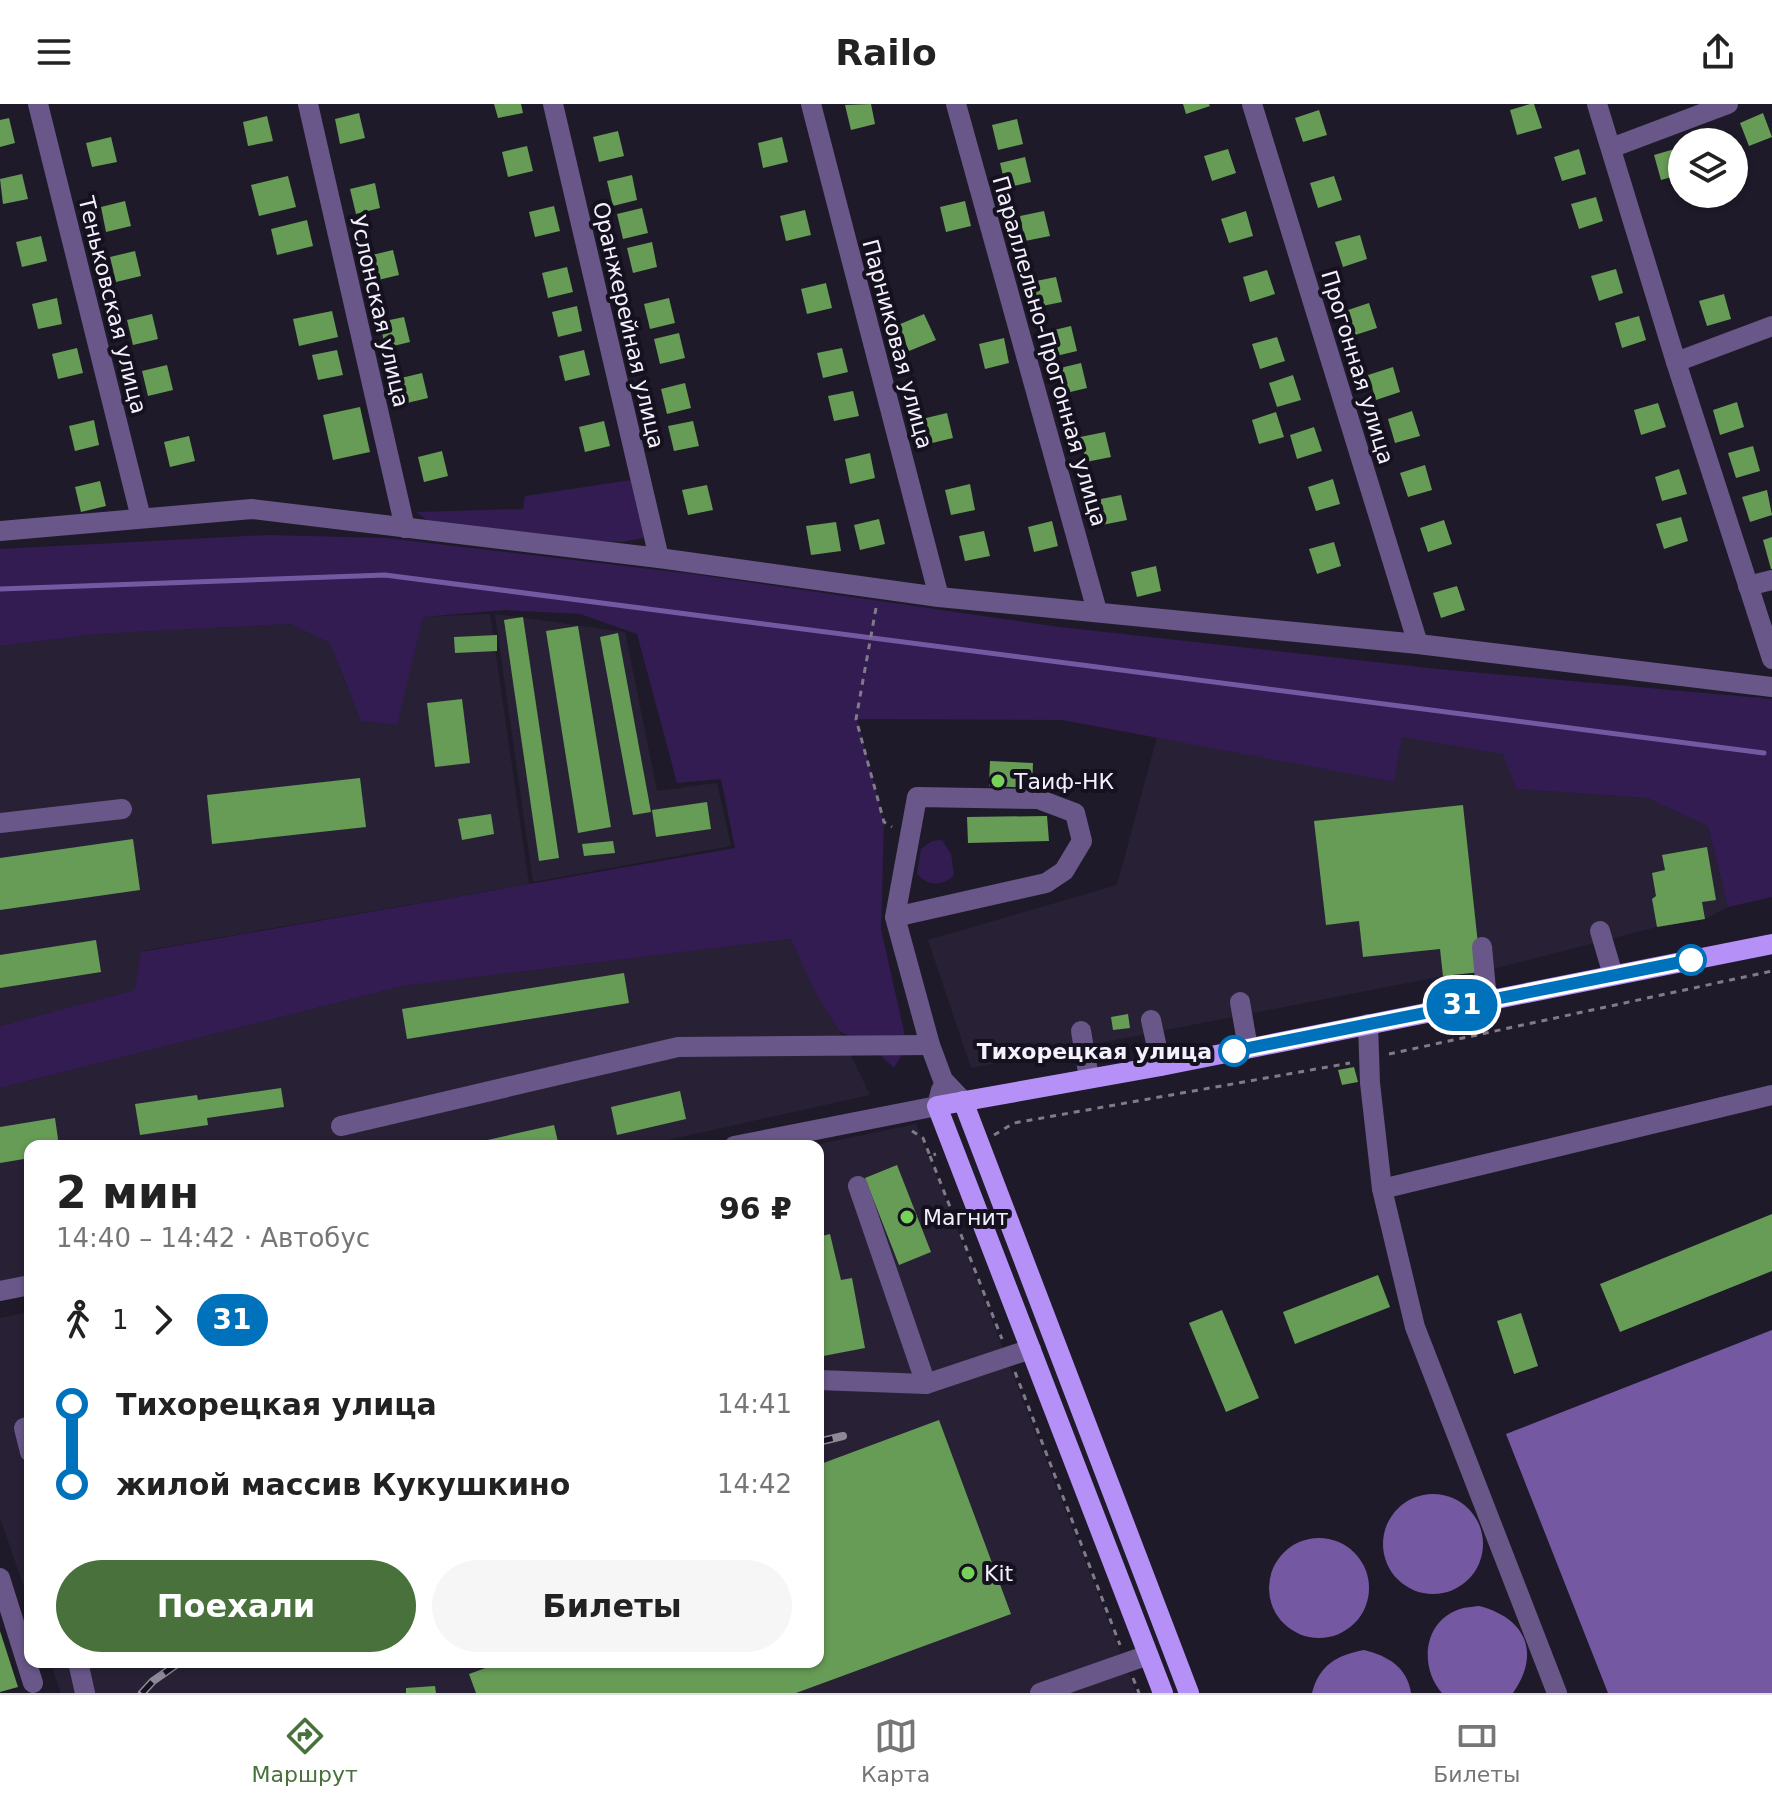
<!DOCTYPE html>
<html lang="ru">
<meta charset="utf-8">
<style>
body{margin:0;font-family:"DejaVu Sans",sans-serif;background:#f6f6f6;color:#222;height:100vh;display:flex;flex-direction:column;font-size:30px;white-space:nowrap}
*{box-sizing:border-box;margin:0}
p{font-size:26px;color:#767676}
.icon{flex:none;width:44px;height:44px;fill:none;stroke:currentColor;stroke-width:2;stroke-linecap:round;stroke-linejoin:round}
.map{position:relative;flex:1;overflow:hidden}
.panel{position:absolute;left:24px;top:1036px;width:800px;height:528px;display:flex;flex-direction:column;background:#fff;border-radius:16px;box-shadow:0 2px 6px #0004}
.panel>*{flex:none}
.badge{padding:0 16px;border-radius:26px;font-size:28px;line-height:52px}
.tools{position:absolute;left:1668px;top:24px;display:grid;gap:16px}
.tools a{display:grid;place-items:center;width:80px;height:80px;border-radius:50%;background:#fff;box-shadow:0 2px 6px #0004;font-size:40px}
.map>.badge{position:absolute;translate:-50% -50%;box-shadow:0 0 0 4px #fff}
.legs{display:flex;align-items:center;gap:12px;height:88px;padding:0 32px;font-size:26px}
.legs p{margin-inline-start:auto}
.head{display:flex;align-items:center;justify-content:space-between;height:136px;padding:0 32px}
h1{font-size:44px;font-weight:600;line-height:60px}
.action{display:flex;gap:16px;margin-top:auto;padding:16px 32px}
.action a{flex:1;height:92px;border-radius:48px;background:#48713b;color:#fff;font-size:32px;font-weight:600;line-height:92px;text-align:center}
.action a+a{background:#f6f6f6;color:#222}
ul{padding:0 32px;list-style:none}
li{display:flex;align-items:center;gap:28px;height:80px;font-size:30px}
li i{display:grid;place-items:center;width:12px;height:100%;margin:0 10px;background:currentColor}
li i::after{content:'';width:20px;height:20px;margin:-10px;border:6px solid;border-radius:50%;background:#fff}
li p{margin-inline-start:auto}
li:first-child i{background:linear-gradient(#0000 50%,currentColor 0)}
li:last-child i{background:linear-gradient(currentColor 50%,#0000 0)}
header{display:flex;justify-content:space-between;align-items:center;height:104px;padding:0 32px;background:#fff;font-size:36px;font-weight:600}
.tabs{display:flex;justify-content:space-around;align-items:center;height:112px;border-top:2px solid #e0e0e0;background:#fff;font-size:22px;color:#767676}
.tabs a{display:grid;justify-items:center;gap:4px}
.tabs .active{color:#48713b}
.map>svg:first-child{display:block}
.built{fill:#282136}
.green{fill:#321c52}
.water{fill:#7459a2}
.lines{fill:none;stroke-linecap:round;stroke-linejoin:round}
.stream{stroke:#7459a2;stroke-width:5}
.building{fill:#669c56}
.path{stroke:#7f7b88;stroke-width:3;stroke-dasharray:6 6;stroke-linecap:butt}
.minor{stroke:#685788;stroke-width:20}
.major{stroke:#b591f7;stroke-width:20}
.rail-casing{stroke:#8d8996;stroke-width:8}
.rail{stroke:#15111f;stroke-width:5;stroke-dasharray:15;stroke-linecap:butt}
.line-1-casing{stroke:#fff;stroke-width:18}
.line-1{stroke:#0072bc;stroke-width:12}
.poi-dot{fill:#77d259;stroke:#15111f;stroke-width:3}
.stop-1-dot{fill:#fff;stroke:#0072bc;stroke-width:4}
.labels{text-anchor:middle;stroke-width:8;stroke-linejoin:round;paint-order:stroke}
.street-label{font-size:22px;fill:#f4f1fc;stroke:#15111f}
.poi-label{font-size:22px;fill:#f4f1fc;stroke:#15111f;text-anchor:start}
.stop-label{font-size:22px;font-weight:bold;fill:#f4f1fc;stroke:#15111f;text-anchor:end}
</style>
<header><svg class="icon" aria-label="menu" viewBox="0 0 24 24"><path d="M4 6h16M4 12h16M4 18h16"/></svg>Railo<svg class="icon" aria-label="share" viewBox="0 0 24 24"><path d="M12 15V3M7 8l5-5 5 5M5 13v7h14v-7"/></svg></header>
<div class="map">
<svg width="1772" height="1589" viewBox="0 0 1772 1589">
<rect width="100%" height="100%" fill="#1f1a29"/>
<g class="built">
<polygon points="490,510 529,780 142,847 136,886 0,922 0,542 97,530 290,520 330,539 361,617 396,621 423,513"/>
<polygon points="495,510 625,528 657,687 717,679 731,742 533,778"/>
<polygon points="1157,633 1394,678 1402,633 1504,650 1516,685 1647,694 1708,722 1728,803 1705,815 1657,823 1481,868 1443,872 971,964 928,836 1117,781"/>
<polygon points="791,835 814,885 839,927 870,991 641,1042 30,1042 30,1174 0,1180 0,984 403,882"/>
<polygon points="916,1020 1136,1589 61,1589 50,1558 818,1558 818,1042 810,1042"/>
<polygon points="30,1208 30,1500 0,1414 0,1214"/>
</g>
<g class="green">
<polygon points="631,376 644,434 621,438 521,434 436,422 416,408 523,405 525,392"/>
<polygon points="267,431 386,434 692,470 1060,523 1438,565 1772,595 1772,793 1728,803 1708,722 1647,694 1516,685 1503,650 1402,633 1394,678 1062,616 857,615 884,718 881,825 907,941 894,964 871,942 839,927 814,886 791,835 403,882 0,984 0,922 135,886 141,848 735,744 721,675 677,679 637,530 580,510 505,506 423,513 397,621 361,617 330,539 290,520 97,530 0,542 0,445"/>
<path d="M942,736L951,750L954,771C943,783 925,782 917,769L921,745L932,737Z"/>
</g>
<g class="water">
<polygon points="1772,1226 1772,1589 1608,1589 1506,1330"/>
<circle cx="1433" cy="1440" r="50"/>
<circle cx="1319" cy="1484" r="50"/>
<path d="M1479,1502C1526,1514 1541,1549 1513,1589H1442C1419,1563 1423,1517 1460,1505C1466,1503 1473,1503 1479,1502Z"/>
<path d="M1364,1546C1388,1552 1407,1563 1411,1589H1312C1319,1561 1337,1551 1364,1546Z"/>
</g>
<g class="lines">
<polyline class="stream" points="0,485 385,471 1764,649"/>
</g>
<g class="building">
<polygon points="494,0 521,0 523,9 498,14"/>
<polygon points="871,0 875,20 851,26 845,1"/>
<polygon points="1183,0 1209,0 1210,2 1186,10"/>
<polygon points="1530,0 1534,0 1542,24 1517,31 1510,6"/>
<polygon points="1319,6 1327,31 1303,38 1295,14"/>
<polygon points="359,9 365,34 340,40 335,15"/>
<polygon points="1763,9 1772,33 1749,42 1740,19"/>
<polygon points="267,12 273,37 248,42 243,18"/>
<polygon points="9,14 15,39 0,43 0,16"/>
<polygon points="1017,15 1023,40 998,46 992,21"/>
<polygon points="618,27 624,52 599,58 593,33"/>
<polygon points="111,33 117,58 92,63 86,39"/>
<polygon points="782,33 788,58 763,64 758,39"/>
<polygon points="527,42 533,67 508,73 502,48"/>
<polygon points="1678,44 1682,70 1661,76 1654,51"/>
<polygon points="1228,45 1236,69 1212,77 1204,52"/>
<polygon points="1579,45 1586,70 1562,77 1554,53"/>
<polygon points="1025,53 1031,78 1006,84 1000,59"/>
<polygon points="22,70 28,95 3,100 0,75"/>
<polygon points="632,71 637,96 613,102 607,77"/>
<polygon points="288,72 296,103 259,112 251,81"/>
<polygon points="1334,72 1342,96 1318,104 1310,79"/>
<polygon points="375,79 380,104 356,110 350,85"/>
<polygon points="1596,93 1603,117 1579,125 1571,100"/>
<polygon points="125,97 131,122 106,128 101,103"/>
<polygon points="965,97 971,122 946,128 940,103"/>
<polygon points="554,102 560,127 535,133 529,108"/>
<polygon points="642,104 648,129 623,135 617,110"/>
<polygon points="805,106 811,131 786,137 780,112"/>
<polygon points="1044,107 1050,132 1025,137 1020,112"/>
<polygon points="1246,107 1253,132 1229,139 1221,115"/>
<polygon points="307,116 313,142 277,151 271,125"/>
<polygon points="1360,131 1367,155 1343,163 1335,138"/>
<polygon points="41,132 47,157 22,163 16,138"/>
<polygon points="652,138 657,163 633,169 627,144"/>
<polygon points="393,146 399,171 374,177 368,152"/>
<polygon points="135,147 141,172 116,178 110,153"/>
<polygon points="567,163 573,188 548,194 542,169"/>
<polygon points="1616,165 1623,189 1599,197 1591,172"/>
<polygon points="1267,166 1275,190 1250,198 1243,173"/>
<polygon points="1056,173 1062,198 1037,203 1031,178"/>
<polygon points="826,179 832,204 807,210 801,185"/>
<polygon points="1724,190 1731,215 1707,222 1699,197"/>
<polygon points="57,194 62,220 38,225 32,200"/>
<polygon points="669,194 675,219 650,225 644,200"/>
<polygon points="1369,199 1377,224 1352,232 1345,207"/>
<polygon points="577,202 582,227 558,233 552,208"/>
<polygon points="332,207 338,233 299,242 293,215"/>
<polygon points="152,210 158,235 133,241 127,216"/>
<polygon points="924,210 936,236 909,247 898,221"/>
<polygon points="1639,212 1646,236 1622,244 1615,219"/>
<polygon points="404,213 410,238 385,244 380,218"/>
<polygon points="1071,222 1077,247 1052,253 1046,228"/>
<polygon points="679,229 685,254 660,260 654,235"/>
<polygon points="1277,233 1285,257 1260,265 1252,240"/>
<polygon points="1004,234 1009,259 985,265 979,240"/>
<polygon points="77,244 83,269 58,275 52,250"/>
<polygon points="842,244 848,268 823,274 817,249"/>
<polygon points="337,246 343,271 318,276 312,251"/>
<polygon points="584,246 590,271 565,277 559,252"/>
<polygon points="1081,259 1087,284 1062,290 1056,265"/>
<polygon points="167,261 173,286 148,292 142,267"/>
<polygon points="1393,263 1400,288 1376,296 1368,271"/>
<polygon points="422,269 428,294 403,300 397,275"/>
<polygon points="1293,271 1301,296 1277,303 1269,279"/>
<polygon points="685,279 691,304 667,310 661,285"/>
<polygon points="853,287 859,312 834,317 828,292"/>
<polygon points="1737,298 1744,323 1720,331 1713,306"/>
<polygon points="1658,299 1666,323 1641,331 1634,306"/>
<polygon points="360,303 370,348 333,356 323,311"/>
<polygon points="1412,307 1420,332 1395,339 1388,315"/>
<polygon points="1276,308 1284,333 1259,340 1252,316"/>
<polygon points="947,309 953,334 928,340 922,315"/>
<polygon points="94,316 99,341 75,347 69,322"/>
<polygon points="604,317 610,342 585,348 579,323"/>
<polygon points="693,317 699,342 674,347 668,322"/>
<polygon points="1314,323 1322,347 1297,355 1290,331"/>
<polygon points="1105,328 1111,353 1086,358 1080,333"/>
<polygon points="189,332 195,357 170,363 164,338"/>
<polygon points="1753,342 1760,367 1736,374 1728,349"/>
<polygon points="442,347 448,372 424,378 418,353"/>
<polygon points="870,349 875,374 850,380 845,355"/>
<polygon points="1425,361 1432,386 1408,393 1400,369"/>
<polygon points="1679,365 1687,390 1662,397 1655,373"/>
<polygon points="1333,375 1340,400 1316,407 1308,383"/>
<polygon points="100,377 106,402 81,408 75,383"/>
<polygon points="970,380 975,406 951,411 945,386"/>
<polygon points="707,381 713,406 688,411 682,386"/>
<polygon points="1767,386 1772,411 1750,418 1742,393"/>
<polygon points="1121,391 1127,416 1102,421 1096,396"/>
<polygon points="1681,413 1688,437 1664,445 1656,420"/>
<polygon points="879,415 885,440 860,446 854,421"/>
<polygon points="1444,416 1452,440 1428,448 1420,424"/>
<polygon points="1052,417 1058,442 1034,448 1028,423"/>
<polygon points="836,418 841,447 811,451 806,422"/>
<polygon points="984,427 990,452 965,457 959,432"/>
<polygon points="1772,433 1772,465 1771,465 1763,436"/>
<polygon points="1334,438 1341,462 1317,470 1309,445"/>
<polygon points="1156,462 1161,487 1137,493 1131,468"/>
<polygon points="1457,482 1465,506 1441,514 1433,489"/>
<polygon points="523,513 559,754 539,757 504,516"/>
<polygon points="578,522 611,723 578,729 546,527"/>
<polygon points="618,529 651,708 633,711 600,533"/>
<polygon points="497,531 497,547 455,549 454,533"/>
<polygon points="462,595 470,659 435,663 427,599"/>
<polygon points="990,657 1033,659 1032,684 989,682"/>
<polygon points="360,674 366,723 212,740 207,691"/>
<polygon points="707,698 711,725 656,733 652,706"/>
<polygon points="1463,701 1481,868 1443,872 1440,845 1363,853 1359,817 1326,821 1314,717"/>
<polygon points="491,710 494,730 462,736 458,715"/>
<polygon points="1047,712 1049,737 968,739 967,713"/>
<polygon points="133,735 140,786 0,806 0,754"/>
<polygon points="613,737 615,749 584,752 582,740"/>
<polygon points="1707,743 1716,796 1702,798 1705,815 1657,823 1652,795 1656,792 1652,769 1665,766 1662,751"/>
<polygon points="96,836 101,868 0,884 0,851"/>
<polygon points="624,869 629,899 407,935 402,905"/>
<polygon points="1128,910 1130,924 1113,926 1111,913"/>
<polygon points="1354,963 1358,978 1342,981 1338,966"/>
<polygon points="281,984 284,1003 207,1014 208,1021 140,1031 135,1000 197,991 198,996"/>
<polygon points="680,987 686,1015 617,1031 611,1003"/>
<polygon points="55,1014 59,1042 30,1042 30,1054 0,1059 0,1023"/>
<polygon points="554,1021 559,1042 465,1042 465,1041"/>
<polygon points="897,1061 931,1148 899,1161 865,1074"/>
<polygon points="1772,1110 1772,1167 1620,1228 1600,1180"/>
<polygon points="830,1130 841,1176 852,1174 865,1244 818,1253 818,1133"/>
<polygon points="1378,1171 1390,1203 1295,1240 1283,1208"/>
<polygon points="1222,1206 1259,1294 1226,1308 1189,1219"/>
<polygon points="1521,1209 1538,1262 1514,1270 1497,1217"/>
<polygon points="939,1316 1011,1510 796,1589 476,1589 469,1570 502,1558 818,1558 818,1361"/>
<polygon points="0,1527 18,1583 0,1588"/>
<polygon points="435,1582 436,1589 406,1589 406,1584"/>
</g>
<g class="lines">
<g class="path">
<polyline points="876,504 856,615 884,718 892,723"/>
<polyline points="1389,950 1772,867"/>
<polyline points="912,1027 923,1034 930,1052 936,1050"/>
<polyline points="994,1031 1014,1019 1350,959"/>
<polyline points="930,1052 1002,1235"/>
<polyline points="1015,1268 1120,1541"/>
<polyline points="1133,1574 1139,1589"/>
</g>
<g class="minor">
<polyline points="38,0 141,414"/>
<polyline points="308,0 405,424"/>
<polyline points="553,0 659,454"/>
<polyline points="811,0 939,493"/>
<polyline points="956,0 1097,507"/>
<polyline points="1252,0 1418,540"/>
<polyline points="1597,0 1676,258 1772,555"/>
<polyline points="1611,44 1728,0"/>
<polyline points="1676,258 1772,222"/>
<polyline points="0,427 252,405 659,454 939,493 1418,540 1772,583"/>
<polyline points="1748,482 1772,476"/>
<polyline points="0,719 122,705"/>
<polyline points="895,813 917,693 1038,695 1075,709 1082,737 1064,767 1046,779 895,813 930,941 943,976 963,997"/>
<polyline points="1600,827 1613,871"/>
<polyline points="1482,843 1487,896"/>
<polyline points="1240,898 1248,944"/>
<polyline points="1151,916 1161,962"/>
<polyline points="1368,920 1370,979 1382,1085 1415,1223 1557,1589"/>
<polyline points="1081,927 1089,974"/>
<polyline points="341,1022 678,943 930,941"/>
<polyline points="734,1042 937,1002 941,986"/>
<polyline points="858,1082 926,1280 1031,1245"/>
<polyline points="1382,1085 1772,991"/>
<polyline points="0,1187 30,1181"/>
<polyline points="818,1276 926,1280"/>
<polyline points="30,1322 24,1324 30,1348"/>
<polyline points="0,1474 33,1579"/>
<polyline points="78,1558 85,1589"/>
<polyline points="1040,1589 1148,1551"/>
</g>
<g class="major">
<polyline points="963,997 1189,1589"/>
<polyline points="1163,1589 937,1002 1161,962 1772,840"/>
</g>
<g class="rail-casing">
<g id="rail">
<polyline points="818,1338 843,1332"/>
<polyline points="142,1589 153,1577 180,1558"/>
</g>
</g>
<use href="#rail" class="rail"/>
</g>
<g class="lines">
<g class="line-1-casing">
<polyline id="line-1" points="1234,947 1691,856"/>
</g>
<use href="#line-1" class="line-1"/>
</g>
<g class="poi-dot">
<circle cx="998" cy="677" r="8"/>
<circle cx="907" cy="1113" r="8"/>
<circle cx="968" cy="1469" r="8"/>
</g>
<g class="stop-1-dot">
<circle cx="1691" cy="856" r="14"/>
<circle cx="1234" cy="947" r="14"/>
</g>
<g class="labels">
<g class="street-label">
<text transform="translate(113 201) rotate(76)" y="8">Теньковская улица</text>
<text transform="translate(380 207) rotate(77)" y="8">Услонская улица</text>
<text transform="translate(629 221) rotate(77)" y="8">Оранжерейная улица</text>
<text transform="translate(898 240) rotate(75)" y="8">Парниковая улица</text>
<text transform="translate(1050 247) rotate(74)" y="8">Параллельно-Прогонная улица</text>
<text transform="translate(1358 263) rotate(73)" y="8">Прогонная улица</text>
</g>
<g class="poi-label">
<text x="1014" y="685">Таиф-НК</text>
<text x="923" y="1121">Магнит</text>
<text x="984" y="1477">Kit</text>
</g>
<g class="stop-label">
<text x="1212" y="955">Тихорецкая улица</text>
</g>
</g>
</svg>
<div class="tools">
<a><svg class="icon" aria-label="layers" viewBox="0 0 24 24"><path d="M12 4l9 5-9 5-9-5zM3 14l9 5 9-5"/></svg></a>
</div>
<b class="badge" style="left:1462px;top:901px;background:#0072bc;color:#fff">31</b>
<section class="panel">
<div class="head"><div><h1>2 мин</h1><p>14:40 – 14:42 · Автобус</p></div><b>96 ₽</b></div>
<div class="legs"><svg class="icon" aria-label="walk" viewBox="0 0 24 24"><circle cx="13" cy="4" r="2"/><path d="M13 8l-2 6 4 7M11 14l-3 7M7 12l3-4h3l4 4"/></svg>1<svg class="icon" aria-label="forward" viewBox="0 0 24 24"><path d="M9 5l7 7-7 7"/></svg><b class="badge" style="background:#0072bc;color:#fff">31</b></div>
<ul>
<li><i style="color:#0072bc"></i><b>Тихорецкая улица</b><p>14:41</p></li>
<li><i style="color:#0072bc"></i><b>жилой массив Кукушкино</b><p>14:42</p></li>
</ul>
<div class="action"><a>Поехали</a><a>Билеты</a></div>
</section>
</div>
<nav class="tabs">
<a class="active"><svg class="icon" aria-label="directions" viewBox="0 0 24 24"><path d="M12 3l9 9-9 9-9-9zM9 14v-3h6M13 9l2 2-2 2"/></svg>Маршрут</a>
<a><svg class="icon" aria-label="map" viewBox="0 0 24 24"><path d="M3 6l6-2 6 2 6-2v14l-6 2-6-2-6 2zM9 4v14M15 6v14"/></svg>Карта</a>
<a><svg class="icon" aria-label="tickets" viewBox="0 0 24 24"><path d="M3 7h18v10H3zM15 7v10"/></svg>Билеты</a>
</nav>
